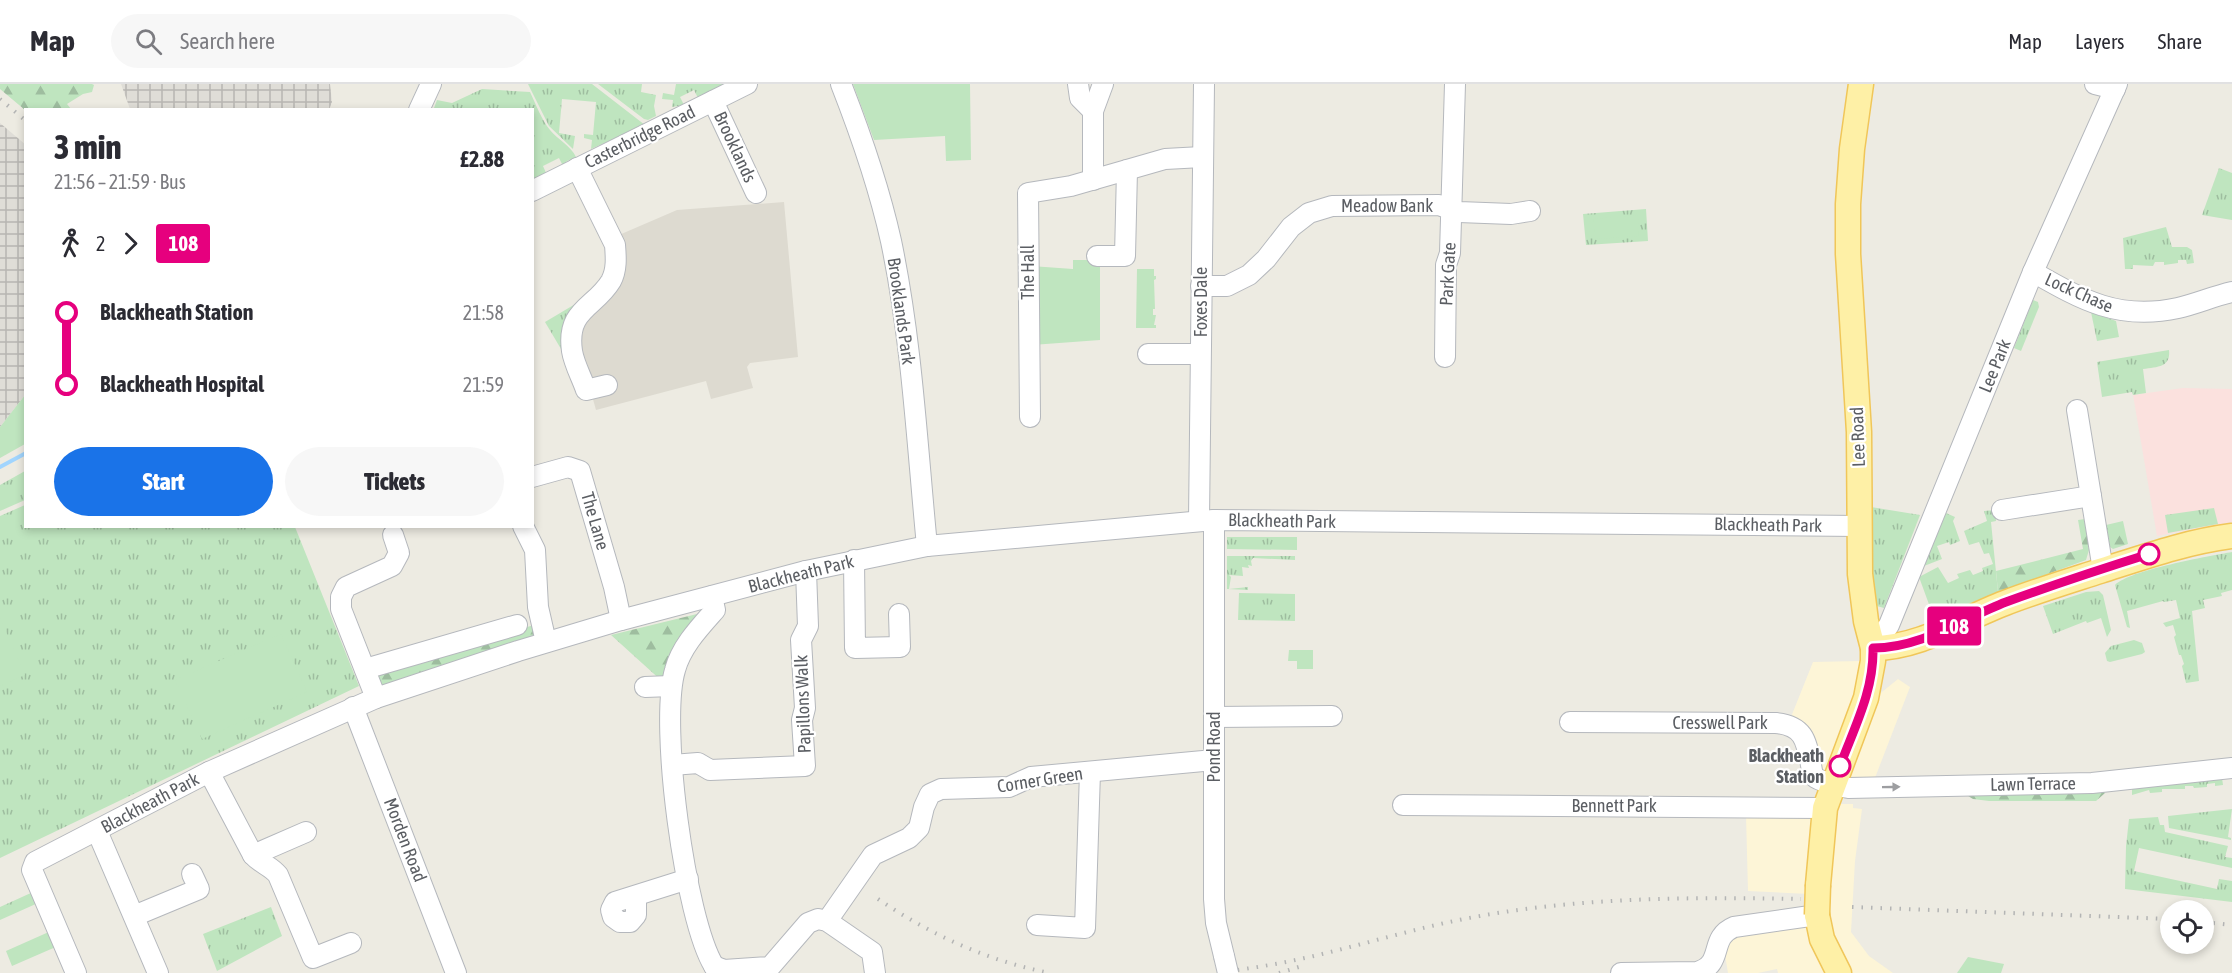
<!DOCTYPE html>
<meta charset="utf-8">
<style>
body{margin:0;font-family:"Asap Condensed",sans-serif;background:#f7f7f7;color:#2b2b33;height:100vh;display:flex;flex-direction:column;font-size:22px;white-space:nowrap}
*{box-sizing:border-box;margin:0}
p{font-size:20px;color:#7c7c81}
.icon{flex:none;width:33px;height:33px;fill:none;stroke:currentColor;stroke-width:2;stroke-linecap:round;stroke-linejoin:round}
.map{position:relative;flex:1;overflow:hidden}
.sheet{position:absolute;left:24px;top:24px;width:510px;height:420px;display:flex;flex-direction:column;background:#fff;border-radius:0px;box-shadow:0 3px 9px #0003}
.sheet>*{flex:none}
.badge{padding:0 12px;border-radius:4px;font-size:21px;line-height:39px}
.fabs{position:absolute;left:2160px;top:816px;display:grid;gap:12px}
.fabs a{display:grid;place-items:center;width:54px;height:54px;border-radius:50%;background:#fff;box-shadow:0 3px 9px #0003;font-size:30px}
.map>.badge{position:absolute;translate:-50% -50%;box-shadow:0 0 0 3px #fff}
.legs{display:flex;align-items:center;gap:9px;height:66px;padding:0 30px;font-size:20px}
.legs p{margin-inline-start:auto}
.overview{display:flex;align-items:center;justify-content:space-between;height:102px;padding:0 30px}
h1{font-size:33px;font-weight:800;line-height:45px}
.cta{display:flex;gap:12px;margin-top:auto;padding:12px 30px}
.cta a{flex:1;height:69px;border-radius:36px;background:#1a73e8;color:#fff;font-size:24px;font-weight:800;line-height:69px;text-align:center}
.cta a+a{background:#f7f7f7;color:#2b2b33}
ul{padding:0 30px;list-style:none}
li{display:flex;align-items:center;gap:21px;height:72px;font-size:22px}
li i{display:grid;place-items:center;width:9px;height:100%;margin:0 8px;background:currentColor}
li i::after{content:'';width:15px;height:15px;margin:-8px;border:4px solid;border-radius:50%;background:#fff}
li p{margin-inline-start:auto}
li:first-child i{background:linear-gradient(#0000 50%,currentColor 0)}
li:last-child i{background:linear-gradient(currentColor 50%,#0000 0)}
header{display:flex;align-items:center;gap:36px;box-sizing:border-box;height:84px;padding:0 30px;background:#fff;border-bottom:2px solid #e1e1e2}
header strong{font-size:28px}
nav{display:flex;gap:33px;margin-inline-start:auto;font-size:21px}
.search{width:420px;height:54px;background:#f7f7f7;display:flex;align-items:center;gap:15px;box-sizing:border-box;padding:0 21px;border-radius:33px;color:#7c7c81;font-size:22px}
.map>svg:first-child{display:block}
.commercial{fill:#fdf5d7}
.industrial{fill:url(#industrial-grid)}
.education{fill:#dddad0}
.medical{fill:#fbe1de}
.grass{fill:url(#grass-tufts)}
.forest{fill:url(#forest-firs)}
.garden{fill:#bfe5bf}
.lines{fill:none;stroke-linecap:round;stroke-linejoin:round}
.stream{stroke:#a1d5fe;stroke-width:4}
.minor-casing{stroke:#b5b8bd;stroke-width:22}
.major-casing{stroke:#f0c659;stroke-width:27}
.minor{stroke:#fff;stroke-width:20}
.major{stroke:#fef0a6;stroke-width:24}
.rail{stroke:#b3b4b4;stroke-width:4;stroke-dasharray:1.5 8;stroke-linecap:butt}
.minor-bridge-casing{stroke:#b5b8bd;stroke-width:22;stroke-linecap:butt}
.major-bridge-casing{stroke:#f0c659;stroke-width:27;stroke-linecap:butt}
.minor-bridge{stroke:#fff;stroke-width:20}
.major-bridge{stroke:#fef0a6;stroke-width:24}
.oneway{fill:#9d9ea1}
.line-1-casing{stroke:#fff;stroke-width:14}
.line-1{stroke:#e6007e;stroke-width:9}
.stop-1-dot{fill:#fff;stroke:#e6007e;stroke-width:3}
.labels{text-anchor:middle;stroke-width:4.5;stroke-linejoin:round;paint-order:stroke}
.street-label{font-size:18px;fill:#5b5e63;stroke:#fff}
.stop-label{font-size:18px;font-weight:bold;fill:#5b5e63;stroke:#fff;text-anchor:end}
</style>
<header>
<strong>Map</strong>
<div class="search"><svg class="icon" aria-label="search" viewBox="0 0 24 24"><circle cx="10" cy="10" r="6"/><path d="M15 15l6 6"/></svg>Search here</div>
<nav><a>Map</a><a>Layers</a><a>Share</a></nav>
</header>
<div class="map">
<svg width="2232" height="889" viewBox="0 0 2232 889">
<defs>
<pattern id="industrial-grid" width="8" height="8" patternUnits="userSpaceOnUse" patternTransform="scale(1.5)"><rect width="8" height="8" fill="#dfddd7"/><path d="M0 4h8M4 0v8" fill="none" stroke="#b8b6b2"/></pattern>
<pattern id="grass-tufts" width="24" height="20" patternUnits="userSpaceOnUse" patternTransform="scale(1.5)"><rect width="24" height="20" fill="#bfe5bf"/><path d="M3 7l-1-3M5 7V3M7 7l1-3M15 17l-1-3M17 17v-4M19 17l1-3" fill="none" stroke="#9ebd9f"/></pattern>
<pattern id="forest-firs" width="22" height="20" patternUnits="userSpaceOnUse" patternTransform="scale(1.5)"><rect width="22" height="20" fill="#bfe5bf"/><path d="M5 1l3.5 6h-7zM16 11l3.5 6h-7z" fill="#9ebd9f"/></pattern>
</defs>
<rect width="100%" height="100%" fill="#edebe2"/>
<g class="commercial">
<polygon points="1860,577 1860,597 1829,687 1822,690 1791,633 1813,578"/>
<polygon points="1898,595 1910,603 1873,699 1847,699 1877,612"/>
<polygon points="1839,720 1853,720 1853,724 1862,725 1855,777 1851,848 1869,872 1893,889 1847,889 1832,861 1828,828 1832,760"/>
<polygon points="1746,731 1810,732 1812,737 1809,810 1748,807"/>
<polygon points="1807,837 1831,889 1778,889 1777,885 1758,889 1728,889 1724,865 1729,853"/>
</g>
<g class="industrial">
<polygon points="121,0 330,0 332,18 329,26 130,25"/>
<polygon points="0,39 26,61 25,311 0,343"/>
</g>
<polygon class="education" points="784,118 798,273 750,279 747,283 753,304 711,315 706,297 596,326 577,258 583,236 618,204 623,187 619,151 677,126"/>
<polygon class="medical" points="2183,304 2232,305 2232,438 2157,452 2133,311"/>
<g class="grass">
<polygon points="528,0 592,0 645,41 591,65 592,56 584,54 584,50 593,51 596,18 562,15 559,49 575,52 573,65 549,42"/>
<polygon points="598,0 642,0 641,8 656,11 654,22 656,32 648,36 644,35"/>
<polygon points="676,0 725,0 698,14 694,6 680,13 684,21 672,23 673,16 662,15 663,9 674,11"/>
<path d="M482,5L530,8C536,20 541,35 550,46C557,55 571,62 576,73L567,77L563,82L559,74L543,82L547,91L533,97L532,26L434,24L437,16L452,19Z"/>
<polygon points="2219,84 2232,89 2232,136 2202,131"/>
<polygon points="1646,125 1648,157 1586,161 1583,130"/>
<polygon points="2166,143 2172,163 2187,163 2192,166 2194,179 2187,180 2186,176 2178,176 2178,179 2164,181 2164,178 2155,178 2153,182 2133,181 2133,185 2125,185 2123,154"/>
<polygon points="2033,216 2038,218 2039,223 2021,267 2014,264"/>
<polygon points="577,219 564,264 561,265 545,238"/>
<polygon points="2091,228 2116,237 2119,253 2097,257"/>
<path d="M2169,266C2171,283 2158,283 2143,285L2146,309L2133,311L2132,308L2102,313L2097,278Z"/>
<polygon points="25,387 25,416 0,427 0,401"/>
<polygon points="25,421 26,442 295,443 359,602 0,774 0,432"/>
<polygon points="1871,423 1920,431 1884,524 1873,521"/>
<polygon points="2214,424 2218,440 2168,449 2165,431"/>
<polygon points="1995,426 1996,437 1991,438 1998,508 1934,534 1919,493 1938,483 1948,499 1959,494 1957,490 1970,486 1973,491 1983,487 1982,484 1993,480 1989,469 1984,470 1979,458 1969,461 1964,447 1987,437 1984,427"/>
<polygon points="1946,429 1955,433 1953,437 1960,457 1950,461 1949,458 1937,462 1942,475 1924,482"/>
<polygon points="1227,453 1297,453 1297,466 1227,465"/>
<path d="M2232,468V506L2221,509L2222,512L2203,516L2205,524L2192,527L2199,597L2186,599L2182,582L2184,580L2181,571H2179L2174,553L2176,551L2173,541L2166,543L2163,539L2180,534L2176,516L2164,518L2163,517L2127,527L2130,544L2127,543L2115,501C2130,486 2209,472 2232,468Z"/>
<polygon points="1227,472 1295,472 1295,476 1253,474 1251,477 1252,482 1248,481 1249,484 1242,483 1243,492 1229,491 1231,493 1229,505 1248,503 1248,506 1227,505"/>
<polygon points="2099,507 2103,511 2111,546 2107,553 2101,534 2087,539 2086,537 2053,550 2043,522 2086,508"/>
<polygon points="1239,509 1295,510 1295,537 1238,536"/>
<polygon points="2134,556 2142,559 2145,568 2142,570 2110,578 2107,577 2105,569 2111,562"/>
<polygon points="2222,694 2223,701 2215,702 2215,699 2207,700 2207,703 2194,704 2193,702 2185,702 2185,705 2162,705 2162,708 2150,709 2149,706 2132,711 2132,704"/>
<polygon points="2232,725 2228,753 2231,754 2231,756 2169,744 2168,732"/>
<polygon points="2158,733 2160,741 2164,741 2165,748 2228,762 2225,773 2232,774 2232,784 2139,764 2134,787 2217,805 2219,795 2232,797 2232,818 2125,805 2126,762 2129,735"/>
<polygon points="33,808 38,819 0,836 0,823"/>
<polygon points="271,823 282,852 217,887 203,850"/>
</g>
<g class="forest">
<polygon points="0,0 92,0 94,1 92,8 83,10 67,20 71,25 25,26 0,5"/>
<polygon points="2085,435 2089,466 2086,476 1998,508 1996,487 2083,465 2078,436"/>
<polygon points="2123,437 2128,460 2113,465 2110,463 2106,441"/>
<polygon points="697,530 679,558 664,599 611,551"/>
<polygon points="534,541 539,557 384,606 371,588"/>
<polygon points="2103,706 2105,709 2096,717 1989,717 1973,715 1965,710"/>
</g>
<g class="garden">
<polygon points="853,0 970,0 971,76 946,77 945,52 874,56"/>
<polygon points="1638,131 1639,152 1595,155 1593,135"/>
<polygon points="1073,176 1092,176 1100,180 1100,256 1032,261 1031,182 1073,185"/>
<polygon points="1137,185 1154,185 1154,192 1156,192 1156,195 1154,196 1155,225 1153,225 1153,231 1156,231 1154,241 1156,241 1156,244 1136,244"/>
<polygon points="25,311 25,360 0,374 0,343"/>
<polygon points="0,534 25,591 0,602"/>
<polygon points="281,550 307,608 202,655 175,596"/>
<polygon points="1289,566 1313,566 1313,585 1297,585 1297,577 1288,577"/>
<polygon points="51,847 58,862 12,882 6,867"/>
<polygon points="1968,873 2004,880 2001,889 1957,889"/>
</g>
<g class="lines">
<polyline class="stream" points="0,383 26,369"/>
<g class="minor-casing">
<g id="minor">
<path d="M841,0C861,51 879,103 891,157C912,257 917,360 927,462"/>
<polyline points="1078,0 1080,14 1093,27"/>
<polyline points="2095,0 2115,5"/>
<polyline points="713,17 756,109"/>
<polyline points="419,26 431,0"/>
<path d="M577,84L615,161C616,173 617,186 611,197C595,224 566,225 572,267C574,280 582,294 586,306L607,301"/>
<polyline points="1093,96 1093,27 1103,0"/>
<polyline points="532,107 747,0"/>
<polyline points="1097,172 1125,172 1127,86"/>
<path d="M2033,188C2082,216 2119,237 2178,224C2196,220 2214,212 2232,208"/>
<polyline points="1201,202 1227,202 1249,191 1266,175 1291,143 1309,129 1332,122 1439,121 1459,128 1511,130 1530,127"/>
<polyline points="1148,270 1200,270"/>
<polyline points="1445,273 1446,181 1450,169 1455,0"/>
<polyline points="2077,326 2103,486"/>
<polyline points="1030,333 1028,109 1071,102 1165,75 1202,73"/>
<polyline points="532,393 568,383 580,387 614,503 621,536"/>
<polyline points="2002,426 2091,412"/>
<polyline points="1199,436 1204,0"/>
<polyline points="1214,436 1214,815 1216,839 1224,872"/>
<polyline points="523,442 535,466 538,523 546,558"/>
<polyline points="854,476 855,564 900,563 899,530"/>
<path d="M712,512L715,526C699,544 681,563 675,586C659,640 685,835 714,882"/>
<polyline points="1873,564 1889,541 2033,188 2117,0"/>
<polyline points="365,585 517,541"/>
<polyline points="645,603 671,602"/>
<polyline points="376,614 341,525 341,513 346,503 392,482 399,469 393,451"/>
<polyline points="353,623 456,889"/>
<polyline points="1214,633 1332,632"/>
<path d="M1570,638L1776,639C1804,642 1806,656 1811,681C1812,686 1812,691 1816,694C1824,699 1838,701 1848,704L2092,699L2232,684"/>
<polyline points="672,681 698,679 710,686 805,682 802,636 805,624 801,556 808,542 806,487"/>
<path d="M209,688L253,771C261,780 271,782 278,791L313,874L351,859"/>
<polyline points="1403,721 1825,724"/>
<polyline points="97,747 158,889"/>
<polyline points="253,771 306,748"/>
<polyline points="636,812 636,831 630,838 620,838 613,833 611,826 615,818 688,795"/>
<polyline points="134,832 199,805 192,790"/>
<polyline points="827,837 873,771 909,754 919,744 924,723 930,710 941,705 1009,703 1031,693 1214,676"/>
<polyline points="1037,841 1085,844 1090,688"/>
<polyline points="714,882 724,886 770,883 808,839 818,835 827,837 872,868 875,889"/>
<polyline points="76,889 32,786 35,778 209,688 376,614 518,567 621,536 806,487 927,462 1214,436 1860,442"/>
<path d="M1621,889L1697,888C1725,880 1708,854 1734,843L1817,831"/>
</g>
</g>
<g class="major-casing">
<g id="major">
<path d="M1873,564C1921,564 1962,535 2005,519C2036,507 2069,497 2100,487C2144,473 2186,458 2232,452"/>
<polyline points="1818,801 1825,724 1866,614 1873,577 1873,564 1866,537 1860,490 1859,348 1848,170 1848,120 1852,65 1861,0"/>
<polyline points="1817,831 1822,855 1839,889"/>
</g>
</g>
<use href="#minor" class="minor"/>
<use href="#major" class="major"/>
<g class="rail">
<polyline points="0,15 26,37"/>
<path d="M878,815C931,851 988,877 1050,889"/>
<polyline points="1852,823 2170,835"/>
<polyline points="2204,838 2232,841"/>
<path d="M1219,889C1243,885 1267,882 1291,877C1354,864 1416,843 1480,832C1586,813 1694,813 1801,815"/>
<polyline points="1279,889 1302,882"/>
</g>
<g class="minor-bridge-casing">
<polyline id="minor-bridge" points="1224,872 1228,889"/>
</g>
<g class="major-bridge-casing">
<polyline id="major-bridge" points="1817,831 1818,801"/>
</g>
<use href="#minor-bridge" class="minor-bridge"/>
<use href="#major-bridge" class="major-bridge"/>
</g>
<defs><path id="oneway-solid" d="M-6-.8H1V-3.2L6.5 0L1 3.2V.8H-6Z" transform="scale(1.5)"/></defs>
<use class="oneway" href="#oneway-solid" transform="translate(1891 703) rotate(-1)"/>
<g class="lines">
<g class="line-1-casing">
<path id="line-1" d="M1840,682C1854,644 1874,607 1873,564C1921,564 1962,535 2006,518C2053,501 2101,485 2149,470"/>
</g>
<use href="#line-1" class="line-1"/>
</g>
<g class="stop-1-dot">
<circle cx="2149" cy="470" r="10"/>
<circle cx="1840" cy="682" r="10"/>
</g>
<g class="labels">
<g class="street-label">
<text transform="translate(640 53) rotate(-26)" y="6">Casterbridge Road</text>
<text transform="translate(735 63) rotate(65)" y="6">Brooklands</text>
<text x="1387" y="128">Meadow Bank</text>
<text transform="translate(1028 188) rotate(-90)" y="6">The Hall</text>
<text transform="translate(1448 190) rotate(-87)" y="6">Park Gate</text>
<text transform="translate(2079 209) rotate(24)" y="6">Lock Chase</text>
<text transform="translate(1201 218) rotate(-90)" y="6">Foxes Dale</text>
<text transform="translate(901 227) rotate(82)" y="6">Brooklands Park</text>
<text transform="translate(1995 282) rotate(-68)" y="6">Lee Park</text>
<text transform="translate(1858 353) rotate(-92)" y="6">Lee Road</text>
<text transform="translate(595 437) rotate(74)" y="6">The Lane</text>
<text transform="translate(1282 437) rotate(1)" y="6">Blackheath Park</text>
<text transform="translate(1768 441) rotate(1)" y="6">Blackheath Park</text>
<text transform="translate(801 490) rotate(-14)" y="6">Blackheath Park</text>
<text transform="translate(803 620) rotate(-92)" y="6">Papillons Walk</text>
<text x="1720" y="645">Cresswell Park</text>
<text transform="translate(1214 663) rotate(-90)" y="6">Pond Road</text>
<text transform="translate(1040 696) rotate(-9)" y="6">Corner Green</text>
<text transform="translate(2033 700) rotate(-1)" y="6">Lawn Terrace</text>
<text transform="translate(150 719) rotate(-28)" y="6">Blackheath Park</text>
<text x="1614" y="728">Bennett Park</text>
<text transform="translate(405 756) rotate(69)" y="6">Morden Road</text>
</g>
<g class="stop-label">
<text x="1824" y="678">Blackheath<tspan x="1824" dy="21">Station</tspan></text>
</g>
</g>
</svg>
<div class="fabs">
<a><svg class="icon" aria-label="locate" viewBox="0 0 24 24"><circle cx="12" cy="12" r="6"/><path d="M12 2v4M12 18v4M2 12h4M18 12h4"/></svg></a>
</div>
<b class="badge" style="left:1954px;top:542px;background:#e6007e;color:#fff">108</b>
<section class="sheet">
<div class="overview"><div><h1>3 min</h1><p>21:56 – 21:59 · Bus</p></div><b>£2.88</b></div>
<div class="legs"><svg class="icon" aria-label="walk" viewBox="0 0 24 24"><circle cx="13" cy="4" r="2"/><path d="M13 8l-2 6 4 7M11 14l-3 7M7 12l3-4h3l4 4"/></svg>2<svg class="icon" aria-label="forward" viewBox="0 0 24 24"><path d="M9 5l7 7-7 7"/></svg><b class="badge" style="background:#e6007e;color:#fff">108</b></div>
<ul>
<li><i style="color:#e6007e"></i><b>Blackheath Station</b><p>21:58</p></li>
<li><i style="color:#e6007e"></i><b>Blackheath Hospital</b><p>21:59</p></li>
</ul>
<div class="cta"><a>Start</a><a>Tickets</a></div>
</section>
</div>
